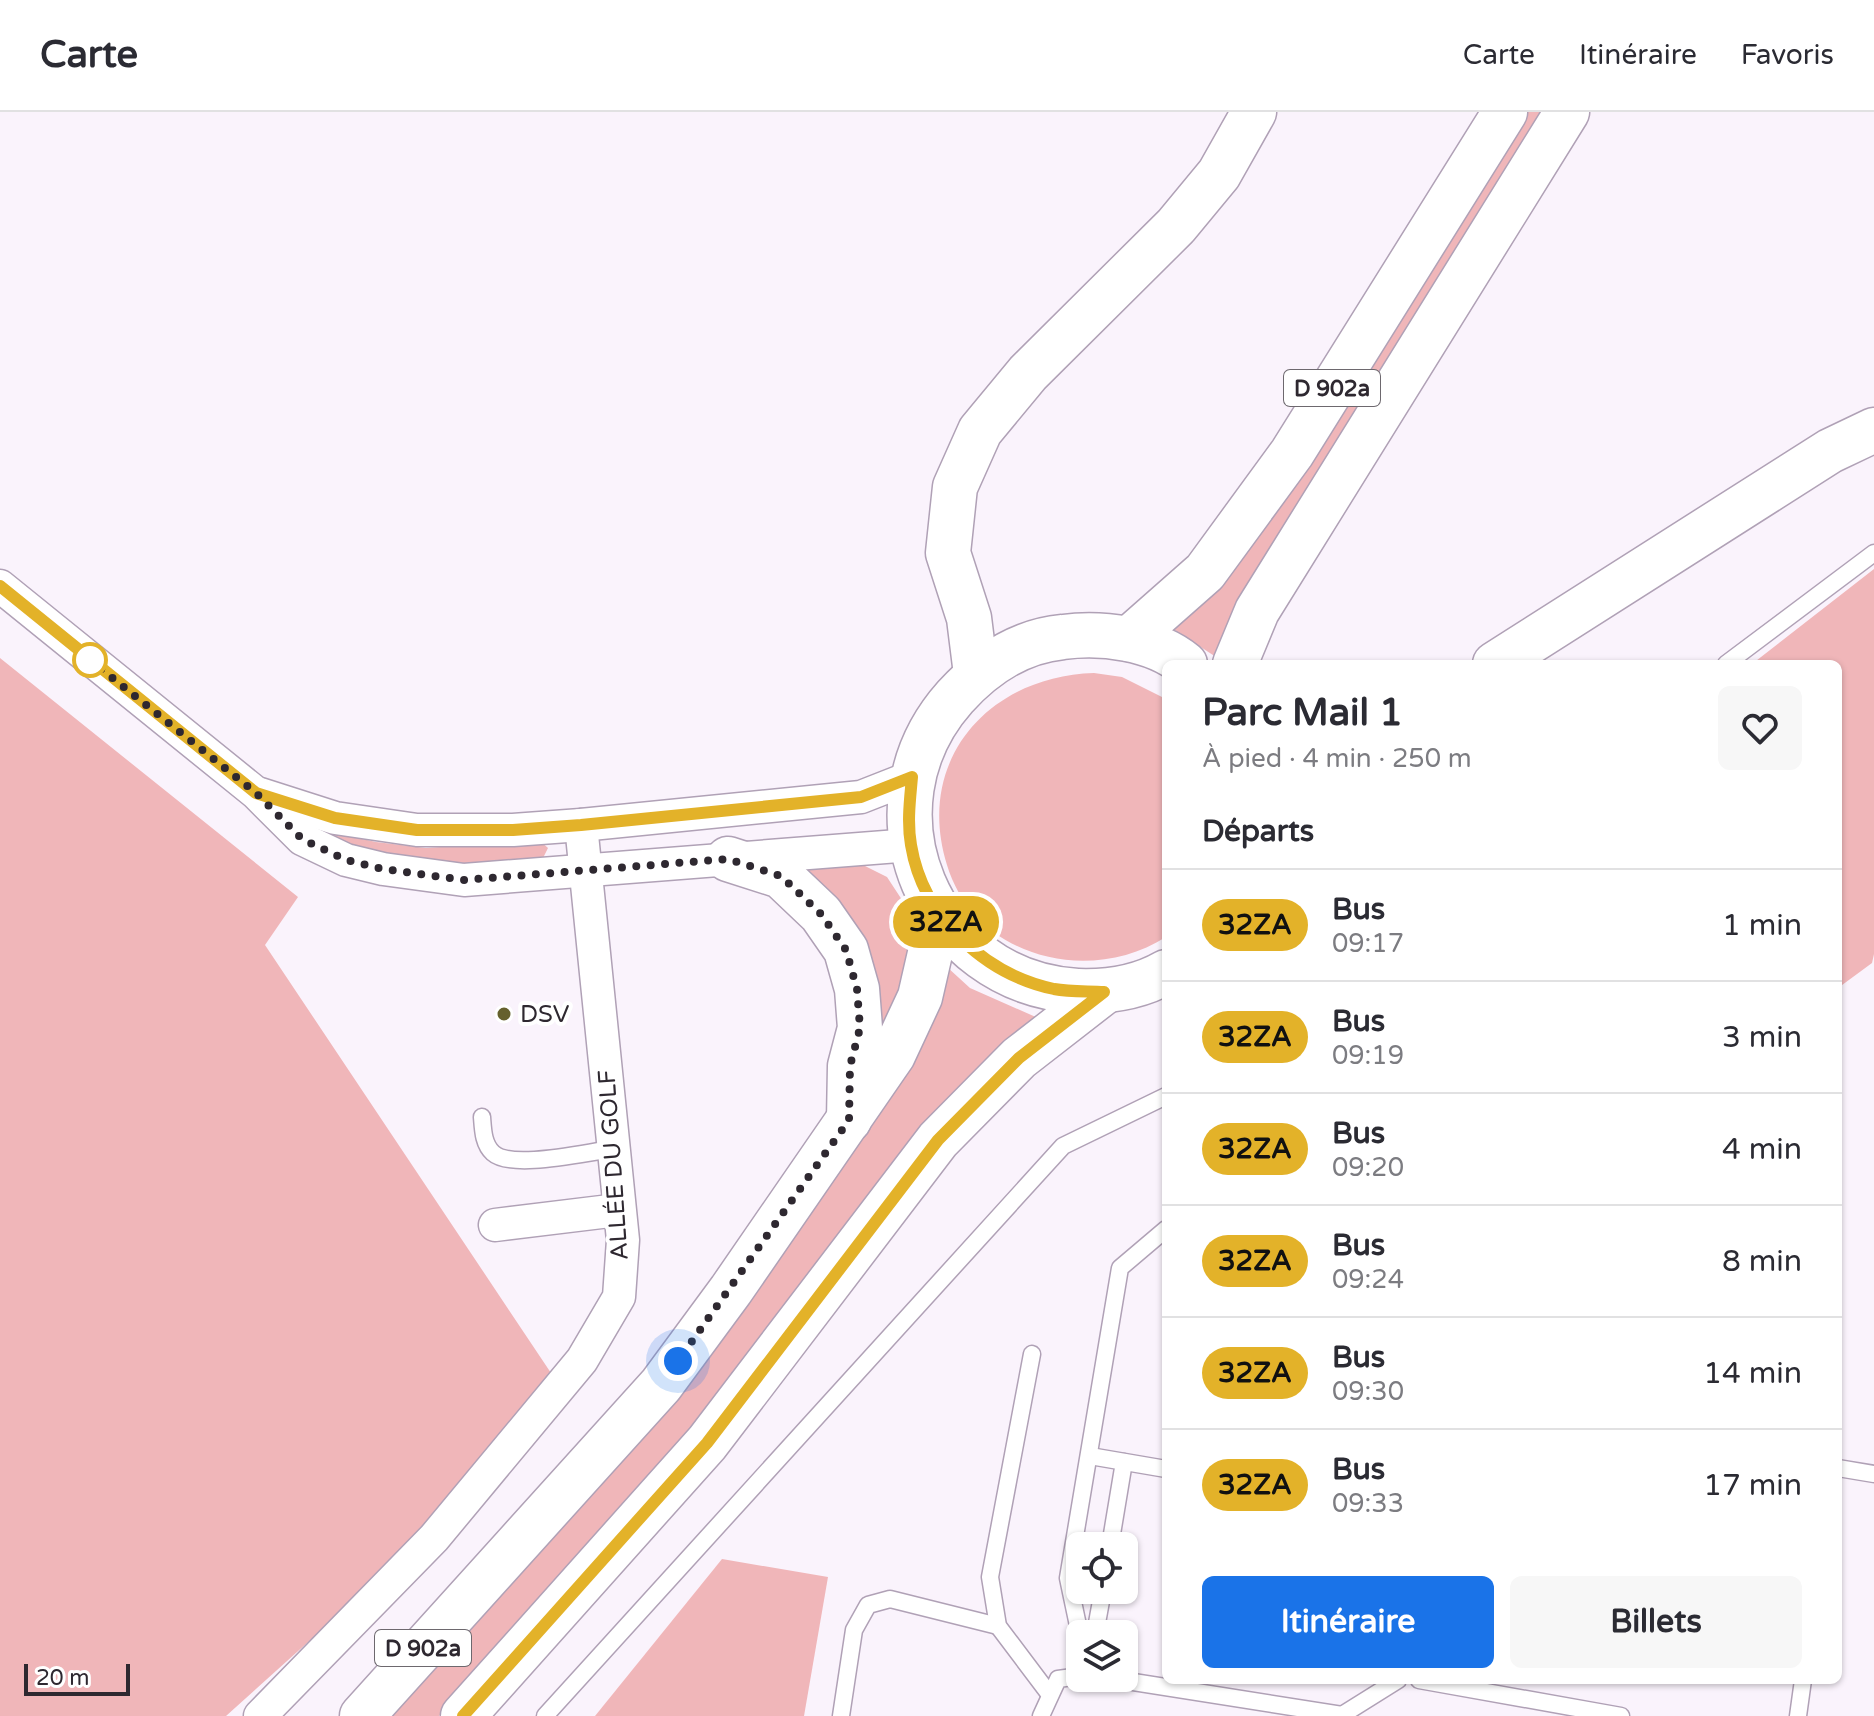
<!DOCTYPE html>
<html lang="fr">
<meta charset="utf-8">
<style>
body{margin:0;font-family:"Varela Round",sans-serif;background:#f7f7f7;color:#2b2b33;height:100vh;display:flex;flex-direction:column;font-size:30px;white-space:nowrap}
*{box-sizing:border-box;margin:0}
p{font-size:26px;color:#7c7c81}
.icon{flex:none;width:44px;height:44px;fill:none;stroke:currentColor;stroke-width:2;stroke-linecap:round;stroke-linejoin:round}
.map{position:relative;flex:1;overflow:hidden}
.details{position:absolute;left:1162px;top:548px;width:680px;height:1024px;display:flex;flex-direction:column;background:#fff;border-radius:12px;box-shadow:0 2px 6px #0004}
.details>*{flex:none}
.badge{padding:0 16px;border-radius:26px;font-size:28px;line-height:52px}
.tools{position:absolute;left:1066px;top:1420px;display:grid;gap:16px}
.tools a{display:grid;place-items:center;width:72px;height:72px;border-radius:12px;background:#fff;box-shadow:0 2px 6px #0004;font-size:40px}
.scale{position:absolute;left:24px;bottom:20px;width:106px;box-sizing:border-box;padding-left:8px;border:4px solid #2e2830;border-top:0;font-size:22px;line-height:28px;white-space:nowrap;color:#2e2830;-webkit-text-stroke:6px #fff;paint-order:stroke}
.you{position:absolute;width:40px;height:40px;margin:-20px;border:6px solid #fff;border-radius:50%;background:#1a73e8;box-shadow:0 0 0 12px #1a73e833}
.map>.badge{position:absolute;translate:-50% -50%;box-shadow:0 0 0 4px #fff}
h2{padding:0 40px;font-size:30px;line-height:72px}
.round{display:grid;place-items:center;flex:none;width:84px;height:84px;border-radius:12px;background:#f7f7f7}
.overview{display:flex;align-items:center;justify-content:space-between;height:136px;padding:0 40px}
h1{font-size:38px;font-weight:700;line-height:60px}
.cta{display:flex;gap:16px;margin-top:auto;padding:16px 40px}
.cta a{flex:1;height:92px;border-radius:12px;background:#1a73e8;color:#fff;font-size:32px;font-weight:700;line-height:92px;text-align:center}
.cta a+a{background:#f7f7f7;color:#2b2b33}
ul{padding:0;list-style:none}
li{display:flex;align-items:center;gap:24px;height:112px;padding:0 40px;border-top:2px solid #e1e1e2}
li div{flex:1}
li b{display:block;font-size:30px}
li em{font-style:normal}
li .badge{min-width:88px;font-weight:700;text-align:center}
header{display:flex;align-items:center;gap:48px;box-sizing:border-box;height:112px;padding:0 40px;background:#fff;border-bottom:2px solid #e1e1e2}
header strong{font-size:38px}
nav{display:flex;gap:44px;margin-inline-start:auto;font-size:28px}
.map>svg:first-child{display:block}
.green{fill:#f0b6b9}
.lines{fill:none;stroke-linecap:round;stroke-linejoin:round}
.service-casing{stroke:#b0a1b6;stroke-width:19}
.minor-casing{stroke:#b0a1b6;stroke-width:35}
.primary-casing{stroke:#b0a1b6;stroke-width:47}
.service{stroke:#fff;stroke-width:16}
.minor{stroke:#fff;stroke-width:32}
.primary{stroke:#fff;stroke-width:44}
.line-casing{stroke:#fff;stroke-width:18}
.line{stroke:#e3b229;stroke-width:12}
.walk{stroke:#2e2830;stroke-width:8;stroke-dasharray:0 14.4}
.stop-dot{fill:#fff;stroke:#e3b229;stroke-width:4}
.poi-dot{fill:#65602d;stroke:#fff;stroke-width:3}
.labels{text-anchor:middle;stroke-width:8;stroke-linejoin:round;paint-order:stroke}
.shield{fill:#fff;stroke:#6d686e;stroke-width:2}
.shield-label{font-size:22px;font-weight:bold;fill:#2e2830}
.poi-label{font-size:24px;fill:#2e2830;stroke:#fff;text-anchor:start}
.street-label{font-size:24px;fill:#2e2830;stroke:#fff}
</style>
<header>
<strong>Carte</strong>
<nav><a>Carte</a><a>Itinéraire</a><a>Favoris</a></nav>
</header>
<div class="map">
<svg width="1874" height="1604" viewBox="0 0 1874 1604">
<rect width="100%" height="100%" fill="#faf3fc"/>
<g class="green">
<polygon points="1526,0 1555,0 1216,545 1173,517"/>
<polygon points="1874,457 1874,842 1872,851 1838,876 1838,552 1752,552"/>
<polygon points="0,546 298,785 265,833 551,1261 377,1468 226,1604 0,1604"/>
<path d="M1094,561L1122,565L1166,587V825C1089,874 975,846 947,753C914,647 990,564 1094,561Z"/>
<polygon points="313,716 376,730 426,736 539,728 548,736 542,748 465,755 374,745"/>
<polygon points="773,748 859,751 887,765 906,794 912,830 901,891 870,932 872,883"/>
<polygon points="947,855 970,876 1038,906 665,1352 439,1604 382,1604 700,1246"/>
<polygon points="722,1447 828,1465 804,1604 595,1604"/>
</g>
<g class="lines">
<g class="service-casing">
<g id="service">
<polyline points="1726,552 1874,441"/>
<path d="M482,1005C483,1017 483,1032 493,1041C512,1058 586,1040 613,1037"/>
<polyline points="1032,1242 990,1465 998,1514 1050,1583"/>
<polyline points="1090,1344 1166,1357"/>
<polyline points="1838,1356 1874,1362"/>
<polyline points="1110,1434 1124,1350"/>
<polyline points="1095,1522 1103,1478"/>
<polyline points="1080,1523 1068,1466 1120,1156 1166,1117"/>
<polyline points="1108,1566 1342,1603 1398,1568"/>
<polyline points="1419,1568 1621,1604"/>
<polyline points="545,1604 1063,1034 1166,984"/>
<polyline points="841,1604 854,1518 868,1493 890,1487 998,1514"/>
<polyline points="1041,1604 1058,1567 1080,1564"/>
<polyline points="1798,1604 1803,1568"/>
</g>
</g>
<g class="minor-casing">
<g id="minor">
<polyline points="0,474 256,681 302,727 346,748 383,757 464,768 911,733"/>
<polyline points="260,682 335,706 417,718 513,718 581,713 861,685 912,665"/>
<polyline points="495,1113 618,1098"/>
<polyline points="260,1604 434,1426 582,1248 619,1185 623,1128 581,713"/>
</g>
</g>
<g class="primary-casing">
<g id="primary">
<polyline points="1129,527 1205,460 1292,341 1505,0"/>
<polyline points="1235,552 1257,499 1567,0"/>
<polyline points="1495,552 1830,339 1874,318"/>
<polyline points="976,562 969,506 948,441 955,375 980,319 1028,261 1176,114 1219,62 1254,0"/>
<polyline points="728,747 781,764 821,802 846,838 857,877 860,916 850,954 849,1008"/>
<path d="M1166,860C1140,875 1108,880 1078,879C929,871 856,696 955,585C984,553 1020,529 1063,525C1102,520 1153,526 1185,552"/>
<polyline points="362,1604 661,1273 731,1178 893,943 920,885 939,802"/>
<polyline points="463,1604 707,1331 938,1028 1019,946 1104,880"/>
</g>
</g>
<use href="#service" class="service"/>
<use href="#minor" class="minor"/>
<use href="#primary" class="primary"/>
</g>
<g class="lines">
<g class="line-casing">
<path id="line" d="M0,474L256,681L335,706L417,718H513L581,713L861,685L912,665C910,688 907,710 911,733C923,805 984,862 1054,877C1070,880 1088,879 1104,880L1019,946L938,1028L707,1331L463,1604"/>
</g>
<use href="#line" class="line"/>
<polyline class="walk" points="90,548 256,681 302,727 346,748 383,757 464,768 728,747 781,764 821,802 846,838 857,877 860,916 850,954 849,1008 678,1249"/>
</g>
<circle class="stop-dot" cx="90" cy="548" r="16"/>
<circle class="poi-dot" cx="504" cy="902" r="8"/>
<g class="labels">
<g class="shield">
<rect x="1284" y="258" width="96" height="36" rx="6"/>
<rect x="375" y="1518" width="96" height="36" rx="6"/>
</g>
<g class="shield-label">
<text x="1332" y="284">D 902a</text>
<text x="423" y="1544">D 902a</text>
</g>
<g class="poi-label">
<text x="520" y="910">DSV</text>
</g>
<g class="street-label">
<text transform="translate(613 1053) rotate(-94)" y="8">ALLÉE DU GOLF</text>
</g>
</g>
</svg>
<div class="tools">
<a><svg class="icon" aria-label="locate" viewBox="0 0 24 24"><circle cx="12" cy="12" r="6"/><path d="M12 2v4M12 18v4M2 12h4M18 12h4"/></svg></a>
<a><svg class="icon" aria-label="layers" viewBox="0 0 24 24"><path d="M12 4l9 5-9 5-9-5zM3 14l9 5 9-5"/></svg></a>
</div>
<div class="scale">20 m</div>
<div class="you" style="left:678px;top:1249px"></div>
<b class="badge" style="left:946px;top:810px;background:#e3b229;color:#111">32ZA</b>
<section class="details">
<div class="overview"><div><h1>Parc Mail 1</h1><p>À pied · 4 min · 250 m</p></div><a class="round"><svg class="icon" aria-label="heart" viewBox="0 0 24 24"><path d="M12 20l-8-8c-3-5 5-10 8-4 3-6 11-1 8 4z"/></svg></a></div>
<h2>Départs</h2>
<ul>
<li><span class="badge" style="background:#e3b229;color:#111">32ZA</span><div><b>Bus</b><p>09:17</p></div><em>1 min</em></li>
<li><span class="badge" style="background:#e3b229;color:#111">32ZA</span><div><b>Bus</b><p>09:19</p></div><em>3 min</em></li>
<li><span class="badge" style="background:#e3b229;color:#111">32ZA</span><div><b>Bus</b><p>09:20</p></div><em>4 min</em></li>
<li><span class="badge" style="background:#e3b229;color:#111">32ZA</span><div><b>Bus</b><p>09:24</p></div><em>8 min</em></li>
<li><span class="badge" style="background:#e3b229;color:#111">32ZA</span><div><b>Bus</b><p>09:30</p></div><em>14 min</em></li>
<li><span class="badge" style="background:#e3b229;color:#111">32ZA</span><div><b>Bus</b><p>09:33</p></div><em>17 min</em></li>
</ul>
<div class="cta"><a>Itinéraire</a><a>Billets</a></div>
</section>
</div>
